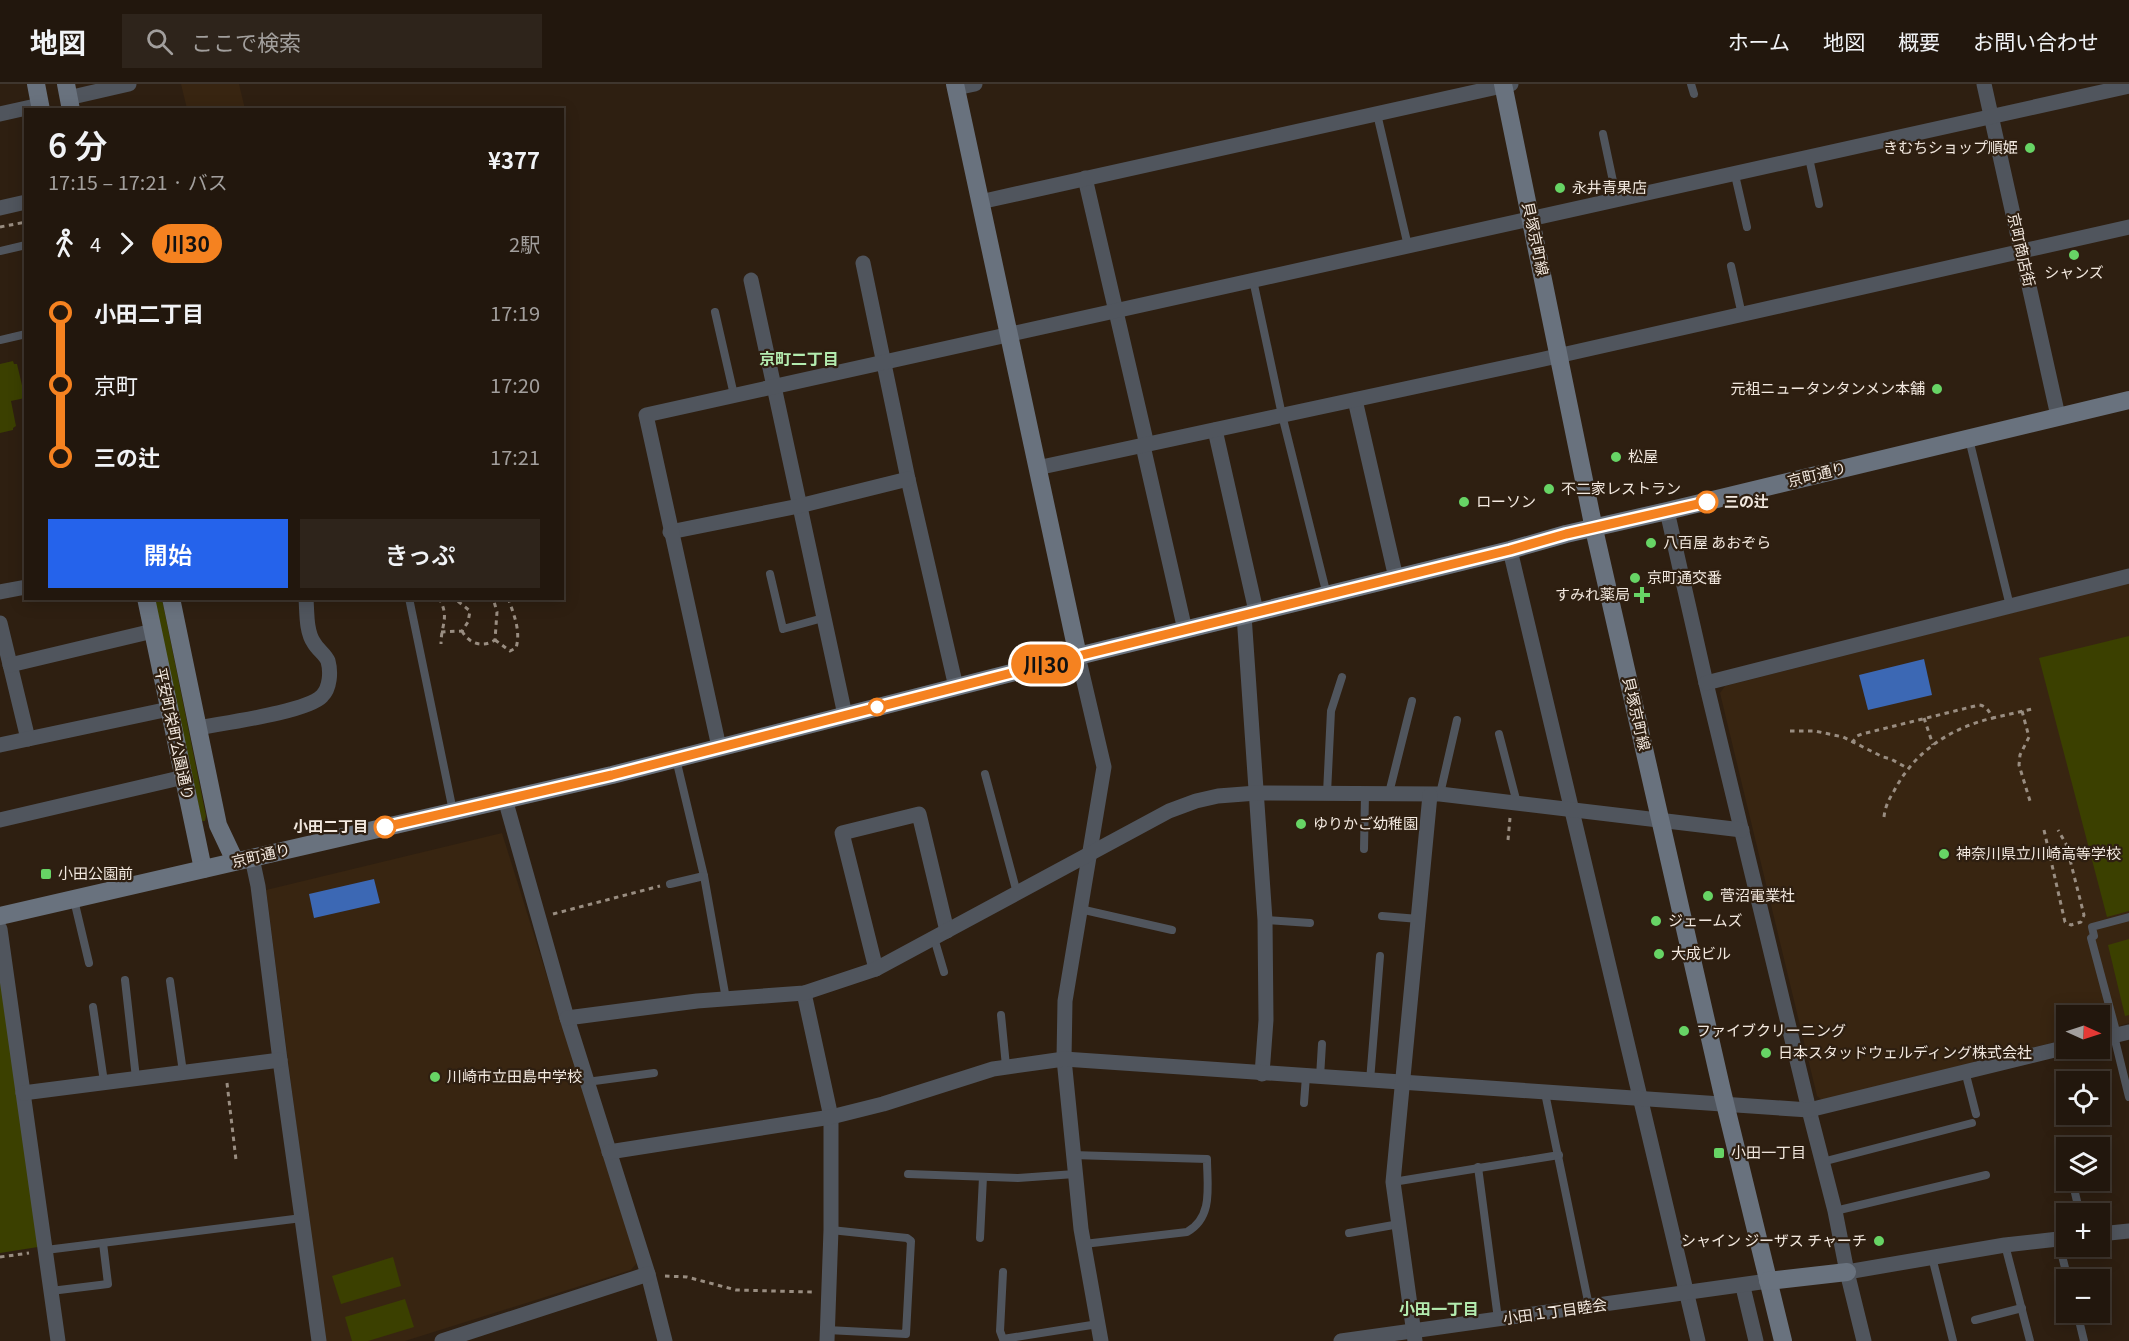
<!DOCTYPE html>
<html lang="ja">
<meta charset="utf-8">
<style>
body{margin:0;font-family:Georgia,"Noto Sans JP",serif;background:#2e241b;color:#f1f3f6;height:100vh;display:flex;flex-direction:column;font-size:22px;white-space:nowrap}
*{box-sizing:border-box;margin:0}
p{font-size:20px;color:#a29f9d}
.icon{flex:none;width:33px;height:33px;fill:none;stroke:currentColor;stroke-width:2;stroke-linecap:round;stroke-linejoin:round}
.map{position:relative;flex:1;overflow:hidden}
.panel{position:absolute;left:24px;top:24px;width:540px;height:492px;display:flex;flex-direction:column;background:#22170d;border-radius:0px;box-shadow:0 3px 15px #0003,0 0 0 2px #3f362e}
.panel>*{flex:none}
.badge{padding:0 12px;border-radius:20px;font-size:21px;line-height:39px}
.needle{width:39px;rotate:93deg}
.buttons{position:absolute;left:2056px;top:921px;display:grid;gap:12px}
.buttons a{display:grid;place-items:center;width:54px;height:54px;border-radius:0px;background:#22170d;box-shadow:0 3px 15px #0003,0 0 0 2px #3f362e;font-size:30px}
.map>.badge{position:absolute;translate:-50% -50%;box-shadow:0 0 0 3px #fff}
.legs{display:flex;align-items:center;gap:9px;height:66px;padding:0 24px;font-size:20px}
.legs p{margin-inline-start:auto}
.headline{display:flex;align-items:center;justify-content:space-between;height:102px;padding:0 24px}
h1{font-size:33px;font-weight:600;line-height:45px}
.primary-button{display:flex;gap:12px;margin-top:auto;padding:12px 24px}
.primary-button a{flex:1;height:69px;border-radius:0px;background:#2563eb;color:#fff;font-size:24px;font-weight:600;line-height:69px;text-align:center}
.primary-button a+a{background:#2e241b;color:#f1f3f6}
ul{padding:0 24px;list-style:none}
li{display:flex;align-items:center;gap:21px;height:72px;font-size:22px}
li i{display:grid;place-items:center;width:9px;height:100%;margin:0 8px;background:currentColor}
li i::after{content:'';width:15px;height:15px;margin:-8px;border:4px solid;border-radius:50%;background:#22170d}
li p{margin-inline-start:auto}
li:first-child i{background:linear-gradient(#0000 50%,currentColor 0)}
li:last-child i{background:linear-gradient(currentColor 50%,#0000 0)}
header{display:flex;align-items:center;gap:36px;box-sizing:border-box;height:84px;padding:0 30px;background:#22170d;border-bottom:2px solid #3f362e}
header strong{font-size:28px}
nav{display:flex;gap:33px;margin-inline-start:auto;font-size:21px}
.search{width:420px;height:54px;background:#2e241b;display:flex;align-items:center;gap:15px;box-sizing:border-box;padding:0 21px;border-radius:0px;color:#a29f9d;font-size:22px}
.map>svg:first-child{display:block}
.built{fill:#382511}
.green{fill:#3b4000}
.water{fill:#3c68b4}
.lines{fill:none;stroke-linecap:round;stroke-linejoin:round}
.path{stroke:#998d81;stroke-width:3;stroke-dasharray:4.5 4.5;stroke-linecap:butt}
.lane{stroke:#50555d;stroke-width:8}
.street{stroke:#50555d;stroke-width:15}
.secondary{stroke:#69727e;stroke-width:18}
.line-1-casing{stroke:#fff;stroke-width:14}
.line-1{stroke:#f58220;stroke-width:9}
.poi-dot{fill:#67d465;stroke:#2e1f11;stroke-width:2}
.stop-1-dot{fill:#fff;stroke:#f58220;stroke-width:3}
.labels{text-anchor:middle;stroke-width:4.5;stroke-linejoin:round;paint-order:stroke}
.poi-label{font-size:15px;fill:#f2e8df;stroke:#2e1f11;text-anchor:start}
.street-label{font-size:15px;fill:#f2e8df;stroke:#2e1f11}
.stop-label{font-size:15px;font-weight:bold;fill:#f2e8df;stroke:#2e1f11;text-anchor:start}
.neighbourhood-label{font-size:16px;font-weight:bold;fill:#b3ebaf;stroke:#2e1f11}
</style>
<header>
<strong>地図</strong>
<div class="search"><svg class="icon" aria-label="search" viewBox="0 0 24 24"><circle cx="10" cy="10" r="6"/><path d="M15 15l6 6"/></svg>ここで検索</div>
<nav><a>ホーム</a><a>地図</a><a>概要</a><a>お問い合わせ</a></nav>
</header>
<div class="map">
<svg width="2129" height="1257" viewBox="0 0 2129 1257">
<rect width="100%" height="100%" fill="#2e1f11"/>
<g class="built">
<polygon points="181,0 239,0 245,25 187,25"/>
<polygon points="2129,499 2129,939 2100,947 2100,932 2067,932 2067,955 1822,1016 1817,1012 1720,609 1725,602"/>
<polygon points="502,749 637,1179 631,1186 405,1257 324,1257 266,806"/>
</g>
<g class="green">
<polygon points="13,277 14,280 17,280 25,314 11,317 16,342 13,344 13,346 0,349 0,280"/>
<polygon points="154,515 162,515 206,732 205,737 202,737"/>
<polygon points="2129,552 2129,827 2107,833 2039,574"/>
<polygon points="2129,855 2129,931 2125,932 2108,861"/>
<polygon points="0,882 38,1163 0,1169"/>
<polygon points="393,1173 401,1202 341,1220 332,1192"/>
<polygon points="405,1215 414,1243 368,1257 352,1257 345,1233"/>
</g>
<g class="water">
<polygon points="1924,575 1932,611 1868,626 1859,591"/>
<polygon points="374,795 380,819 314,834 309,810"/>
</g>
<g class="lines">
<g class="path">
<polyline points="0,143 26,138"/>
<path d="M439,514C450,534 441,540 441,560"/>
<path d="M462,547C469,560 483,564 495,556L497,528L493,514"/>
<polyline points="441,548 462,547 468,538 470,527 454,514"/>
<path d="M495,556L510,567L516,564C521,547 514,531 508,514"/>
<polyline points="2022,627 2029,653 2020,671 2019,681 2030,717"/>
<polyline points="1924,634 1933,661"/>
<polyline points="1790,647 1815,647 1843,653 1883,673 1891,675 1907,684"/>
<path d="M1852,659L1857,652L1862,650L1979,621C1987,622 1989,628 1993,634L2032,625"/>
<path d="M1884,733C1885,723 1889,715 1894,707C1914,668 1950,644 1993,634"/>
<polyline points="2044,746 2065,838 2071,841 2081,838 2084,831 2066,760 2058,746"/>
<polyline points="1508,756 1510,734"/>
<polyline points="553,830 660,802"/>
<polyline points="227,999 236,1076"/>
<polyline points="0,1173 29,1169"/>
<polyline points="665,1192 687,1193 736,1206 812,1208"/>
</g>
<g class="lane">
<polyline points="1691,0 1694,10"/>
<polyline points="1377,30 1408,162"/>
<polyline points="1603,50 1617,116"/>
<polyline points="1809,74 1819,120"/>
<polyline points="1735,91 1747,143"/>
<polyline points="0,167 26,161"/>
<polyline points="1731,182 1742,231"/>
<polyline points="1253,196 1282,331 1327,511"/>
<polyline points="715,228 734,311"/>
<polyline points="0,256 26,250"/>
<polyline points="1969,355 2010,522"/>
<polyline points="770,490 783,545 823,534"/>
<polyline points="409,514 453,727"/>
<polyline points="1499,650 1517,719"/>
<polyline points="676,675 704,792 726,915"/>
<polyline points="985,690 1017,809"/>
<polyline points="1327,709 1331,627 1342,593"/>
<polyline points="1389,709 1412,617"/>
<polyline points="1440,710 1457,636"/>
<polyline points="1364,765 1365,710"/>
<polyline points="670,800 704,792"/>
<polyline points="74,816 89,879"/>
<polyline points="1080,825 1172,846"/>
<polyline points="1382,832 1419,835"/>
<polyline points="1265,836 1310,839"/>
<polyline points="934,854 944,888"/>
<polyline points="125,896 136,994"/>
<polyline points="170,897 183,988"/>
<polyline points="93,923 104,998"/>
<polyline points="1001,931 1006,982"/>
<polyline points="2117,951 2091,854 2094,852 2092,843 2129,833"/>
<polyline points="2114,952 2129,1013"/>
<polyline points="1965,987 1976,1030"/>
<polyline points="1320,993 1322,960"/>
<polyline points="1370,997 1380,872"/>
<polyline points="587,998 654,989"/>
<polyline points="1545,1009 1589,1222"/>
<polyline points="1304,1019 1306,992"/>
<path d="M1072,1071L1207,1075C1207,1101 1214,1133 1187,1148L1084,1160"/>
<polyline points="1822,1078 1972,1039"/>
<polyline points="1478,1083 1498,1235"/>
<polyline points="908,1090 1018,1094 1075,1090"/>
<polyline points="2072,1096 2080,1130"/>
<polyline points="1393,1098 1559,1071"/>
<polyline points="1835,1127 1986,1091"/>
<polyline points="1349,1149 1399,1140"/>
<polyline points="980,1154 983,1093"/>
<polyline points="2058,1155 2068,1196"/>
<polyline points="2005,1161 2030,1257"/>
<polyline points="46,1166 302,1134"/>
<polyline points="1932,1173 1953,1257"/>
<polyline points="1003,1188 1000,1247 1003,1255 1098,1240"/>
<polyline points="51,1207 108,1200 103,1159"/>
<polyline points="2077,1228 2084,1257"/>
<polyline points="1975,1236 2022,1224"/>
<polyline points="827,1246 906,1250 911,1157 907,1154 831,1146"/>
</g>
<g class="street">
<polyline points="1984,0 2058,332"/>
<polyline points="956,4 975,0"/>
<polyline points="68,14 129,0"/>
<polyline points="0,30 40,21"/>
<polyline points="1085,94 1147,361"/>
<polyline points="980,118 1511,0"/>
<polyline points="0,124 26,118"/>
<polyline points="863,179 908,395 956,603"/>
<polyline points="751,196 845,631"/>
<polyline points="1355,316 1396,494"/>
<polyline points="1215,346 1256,527"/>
<polyline points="1143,362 1185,546"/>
<polyline points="1037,384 1544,275 2129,143"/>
<polyline points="1667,427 1706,599 1809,1026 1835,1127 1847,1188 1864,1257"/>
<polyline points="670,448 799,422 908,395"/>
<polyline points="1510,466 1698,1257"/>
<polyline points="0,508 26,503"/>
<polyline points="1244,531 1265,836 1266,936 1262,990"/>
<polyline points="0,539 28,655"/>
<polyline points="1078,572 1104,683 1065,917 1064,975 1081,1145 1101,1257"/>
<polyline points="10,581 153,547"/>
<polyline points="1706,599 2129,492"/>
<path d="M198,644C223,639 307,628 322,612C330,604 331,588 328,577C325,570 318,566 314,559C306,548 307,528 306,514"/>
<polyline points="0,661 169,625"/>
<polyline points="719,663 646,331 2129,2"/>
<polyline points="505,715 567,934 648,1190 665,1257"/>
<polyline points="0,736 184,693"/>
<polyline points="252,774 258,802 280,976 319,1257"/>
<polyline points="0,845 58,1257"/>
<polyline points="876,885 842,749 919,730 947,847"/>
<polyline points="804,909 831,1033 831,1146 827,1257"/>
<polyline points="567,934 697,917 804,909 876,885 1169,727 1196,717 1218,712 1257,709 1440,710 1742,746"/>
<polyline points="2100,955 2129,948"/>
<polyline points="23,1009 280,976"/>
<polyline points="609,1068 831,1033 883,1020 993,985 1064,975 1809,1026 2067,963"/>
<polyline points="2100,1150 2129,1147"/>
<polyline points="1847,1188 2005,1161 2067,1154"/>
<polyline points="1743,1203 1756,1257"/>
<polyline points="442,1257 648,1190"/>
<polyline points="1341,1257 1768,1197"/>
<polyline points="1415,1257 1393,1098 1430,711"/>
</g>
<g class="secondary">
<polyline points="36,0 41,26"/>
<polyline points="66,0 71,26"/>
<polyline points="955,0 1078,572"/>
<polyline points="1503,0 1594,445 1722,1007 1783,1257"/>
<polyline points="146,514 203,785"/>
<polyline points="171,514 218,741 235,777"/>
<polyline points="0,832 612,691 1078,572 1510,466 1566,450 1667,427 2129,316"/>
<polyline points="1768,1197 1847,1188"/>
</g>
</g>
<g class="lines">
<g class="line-1-casing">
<polyline id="line-1" points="385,743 612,691 1078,572 1510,466 1566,450 1707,418"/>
</g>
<use href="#line-1" class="line-1"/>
</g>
<g class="poi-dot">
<circle cx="2030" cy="64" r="6"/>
<circle cx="1560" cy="104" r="6"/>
<circle cx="2074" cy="171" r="6"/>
<circle cx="1937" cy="305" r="6"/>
<circle cx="1616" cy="373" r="6"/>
<circle cx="1549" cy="405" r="6"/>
<circle cx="1464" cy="418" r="6"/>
<circle cx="1651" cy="459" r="6"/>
<circle cx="1635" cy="494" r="6"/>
<path d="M1639 502h6v6h6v6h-6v6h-6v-6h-6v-6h6z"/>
<circle cx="1301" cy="740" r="6"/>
<circle cx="1944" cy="770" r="6"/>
<rect x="40" y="784" width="12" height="12" rx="3"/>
<circle cx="1708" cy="812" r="6"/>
<circle cx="1656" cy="837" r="6"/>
<circle cx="1659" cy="870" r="6"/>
<circle cx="1684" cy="947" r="6"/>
<circle cx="1766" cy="969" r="6"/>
<circle cx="435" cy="993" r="6"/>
<rect x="1713" y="1063" width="12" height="12" rx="3"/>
<circle cx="1879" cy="1157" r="6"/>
</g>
<g class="stop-1-dot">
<circle cx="1707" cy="418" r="10"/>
<circle cx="877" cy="623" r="8"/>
<circle cx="385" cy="743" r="10"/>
</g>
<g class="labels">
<g class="poi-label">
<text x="2018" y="69" text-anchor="end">きむちショップ順姫</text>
<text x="1572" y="109">永井青果店</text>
<text x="2074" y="194" text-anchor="middle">シャンズ</text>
<text x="1925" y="310" text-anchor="end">元祖ニュータンタンメン本舗</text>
<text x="1628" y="378">松屋</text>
<text x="1561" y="410">不二家レストラン</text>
<text x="1476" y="423">ローソン</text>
<text x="1663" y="464">八百屋 あおぞら</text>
<text x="1647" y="499">京町通交番</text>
<text x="1630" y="516" text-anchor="end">すみれ薬局</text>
<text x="1313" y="745">ゆりかご幼稚園</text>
<text x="1956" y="775">神奈川県立川崎高等学校</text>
<text x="58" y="795">小田公園前</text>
<text x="1720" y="817">菅沼電業社</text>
<text x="1668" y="842">ジェームズ</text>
<text x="1671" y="875">大成ビル</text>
<text x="1696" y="952">ファイブクリーニング</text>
<text x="1778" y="974">日本スタッドウェルディング株式会社</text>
<text x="447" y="998">川崎市立田島中学校</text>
<text x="1731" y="1074">小田一丁目</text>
<text x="1867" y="1162" text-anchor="end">シャイン ジーザス チャーチ</text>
</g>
<g class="street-label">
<text transform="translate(1535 155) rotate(78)" y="5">貝塚京町線</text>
<text transform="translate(2021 166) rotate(77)" y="5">京町商店街</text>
<text transform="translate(1817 391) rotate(-14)" y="5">京町通り</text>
<text transform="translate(1636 630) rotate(77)" y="5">貝塚京町線</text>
<text transform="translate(174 650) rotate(78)" y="5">平安町栄町公園通り</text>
<text transform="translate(261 772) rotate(-13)" y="5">京町通り</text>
<text transform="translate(1555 1228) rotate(-8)" y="5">小田１丁目睦会</text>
</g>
<g class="stop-label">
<text x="1724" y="423">三の辻</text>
<text x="368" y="748" text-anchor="end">小田二丁目</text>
</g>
<g class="neighbourhood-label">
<text x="799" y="281">京町二丁目</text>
<text x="1439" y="1231">小田一丁目</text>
</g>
</g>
</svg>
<div class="buttons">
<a><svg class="needle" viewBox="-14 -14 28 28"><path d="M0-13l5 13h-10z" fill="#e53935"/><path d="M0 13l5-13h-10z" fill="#a29f9d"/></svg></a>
<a><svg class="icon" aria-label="locate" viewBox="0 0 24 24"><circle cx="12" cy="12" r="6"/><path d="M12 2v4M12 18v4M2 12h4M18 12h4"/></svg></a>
<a><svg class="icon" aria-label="layers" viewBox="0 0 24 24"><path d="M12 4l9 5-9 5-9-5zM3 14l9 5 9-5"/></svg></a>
<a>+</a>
<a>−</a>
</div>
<b class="badge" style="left:1046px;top:580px;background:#f58220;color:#111">川30</b>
<section class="panel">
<div class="headline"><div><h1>6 分</h1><p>17:15 – 17:21 · バス</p></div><b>¥377</b></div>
<div class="legs"><svg class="icon" aria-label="walk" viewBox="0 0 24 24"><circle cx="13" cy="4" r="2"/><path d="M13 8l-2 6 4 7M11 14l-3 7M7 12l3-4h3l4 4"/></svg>4<svg class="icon" aria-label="forward" viewBox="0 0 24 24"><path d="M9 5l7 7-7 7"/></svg><b class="badge" style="background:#f58220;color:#111">川30</b><p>2駅</p></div>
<ul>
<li><i style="color:#f58220"></i><b>小田二丁目</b><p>17:19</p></li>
<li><i style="color:#f58220"></i><span>京町</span><p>17:20</p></li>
<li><i style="color:#f58220"></i><b>三の辻</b><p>17:21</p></li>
</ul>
<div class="primary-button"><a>開始</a><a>きっぷ</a></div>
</section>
</div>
